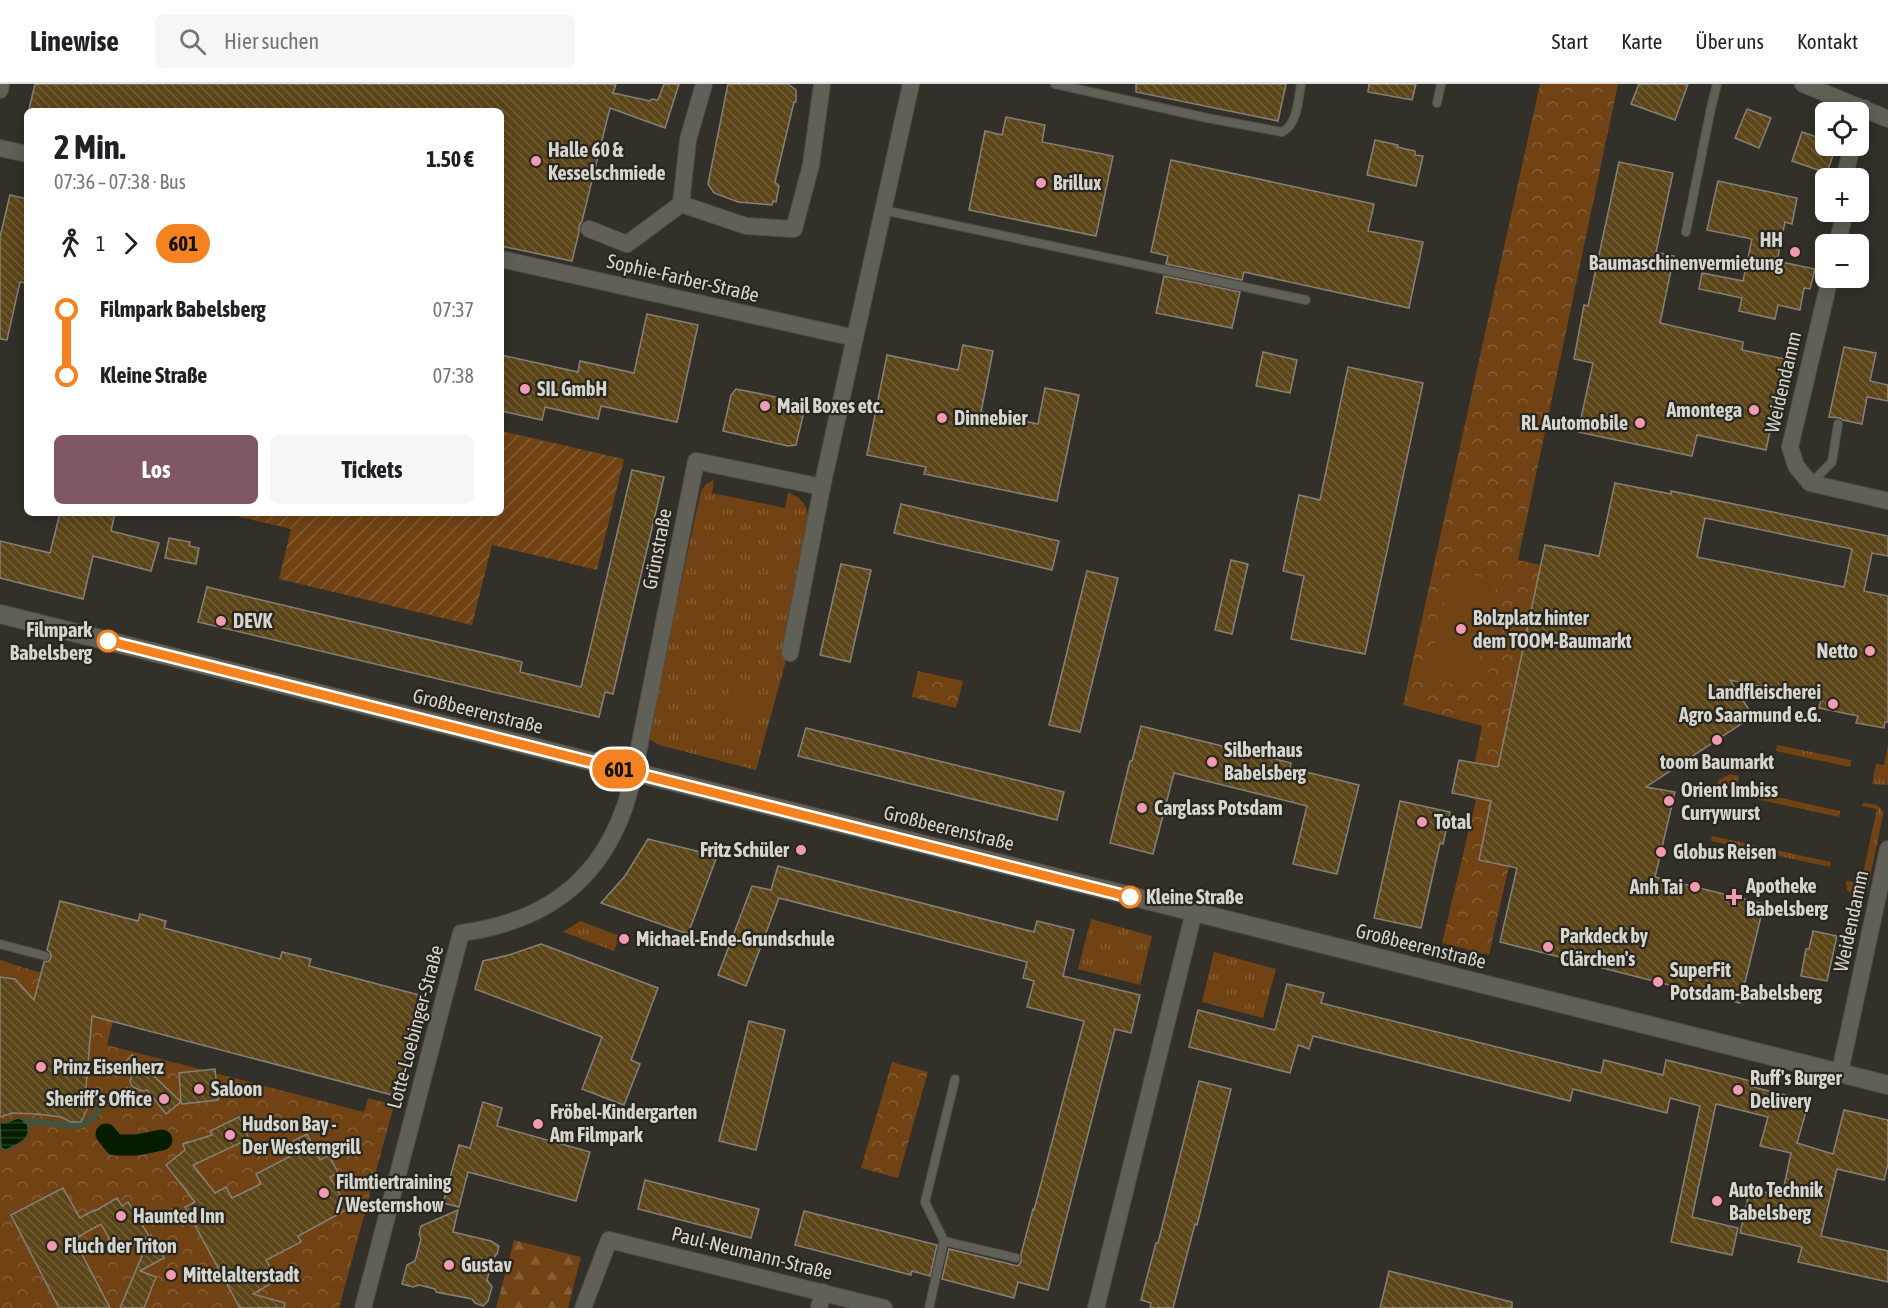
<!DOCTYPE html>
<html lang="de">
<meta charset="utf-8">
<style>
body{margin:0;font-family:"Asap Condensed",sans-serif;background:#f6f6f6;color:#202124;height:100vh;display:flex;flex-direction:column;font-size:22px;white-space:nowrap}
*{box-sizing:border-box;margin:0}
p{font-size:20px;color:#757577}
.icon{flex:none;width:33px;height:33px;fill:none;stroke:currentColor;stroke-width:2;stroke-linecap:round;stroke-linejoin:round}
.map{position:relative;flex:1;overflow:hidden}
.details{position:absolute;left:24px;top:24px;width:480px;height:408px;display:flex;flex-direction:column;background:#fff;border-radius:9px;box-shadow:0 3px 15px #0003}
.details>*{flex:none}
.badge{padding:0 12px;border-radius:20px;font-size:21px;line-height:39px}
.tools{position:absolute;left:1815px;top:18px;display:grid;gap:12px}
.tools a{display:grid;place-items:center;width:54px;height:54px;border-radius:9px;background:#fff;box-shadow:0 3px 15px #0003;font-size:30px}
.map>.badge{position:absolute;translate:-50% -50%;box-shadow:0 0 0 3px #fff}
.legs{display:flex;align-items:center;gap:9px;height:66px;padding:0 30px;font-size:20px}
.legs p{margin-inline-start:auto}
.summary{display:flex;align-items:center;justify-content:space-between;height:102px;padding:0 30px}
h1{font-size:33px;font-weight:700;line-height:45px}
.button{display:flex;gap:12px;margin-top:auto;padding:12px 30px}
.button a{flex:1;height:69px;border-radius:9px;background:#7e5763;color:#fff;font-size:24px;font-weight:700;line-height:69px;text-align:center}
.button a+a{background:#f6f6f6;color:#202124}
ul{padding:0 30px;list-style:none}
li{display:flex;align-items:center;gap:21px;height:66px;font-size:22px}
li i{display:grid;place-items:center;width:9px;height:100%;margin:0 8px;background:currentColor}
li i::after{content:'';width:15px;height:15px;margin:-8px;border:4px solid;border-radius:50%;background:#fff}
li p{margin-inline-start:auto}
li:first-child i{background:linear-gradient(#0000 50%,currentColor 0)}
li:last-child i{background:linear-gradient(currentColor 50%,#0000 0)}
header{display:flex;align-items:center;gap:36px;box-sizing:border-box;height:84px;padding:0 30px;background:#fff;border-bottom:2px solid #e0e0e0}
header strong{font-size:28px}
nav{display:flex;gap:33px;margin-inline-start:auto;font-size:21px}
.search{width:420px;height:54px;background:#f6f6f6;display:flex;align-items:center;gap:15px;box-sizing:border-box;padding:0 21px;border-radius:9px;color:#757577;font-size:22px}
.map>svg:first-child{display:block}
.grass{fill:url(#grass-tufts)}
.forest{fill:url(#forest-firs)}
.park{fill:url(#park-crowns)}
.garden{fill:url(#garden-furrows)}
.pitch{fill:#714314}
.water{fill:url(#water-rules);stroke:#43543e;stroke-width:1.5}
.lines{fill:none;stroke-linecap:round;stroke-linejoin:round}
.stream{stroke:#43543e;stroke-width:6}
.canal{stroke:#041d00;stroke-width:21}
.building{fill:url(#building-back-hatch);stroke:#868178;stroke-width:1.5;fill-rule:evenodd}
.lane-casing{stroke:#4e4d46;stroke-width:10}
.street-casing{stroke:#4e4d46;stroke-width:18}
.secondary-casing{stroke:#4e4d46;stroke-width:20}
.lane{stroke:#616056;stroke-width:8}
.street{stroke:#616056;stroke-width:16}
.secondary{stroke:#616056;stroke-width:18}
.line-1-casing{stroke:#fff;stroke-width:14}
.line-1{stroke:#f58220;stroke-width:9}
.poi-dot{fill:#f29aaf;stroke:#28261e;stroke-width:2}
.stop-1-dot{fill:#fff;stroke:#f58220;stroke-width:3}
.labels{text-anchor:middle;stroke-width:4.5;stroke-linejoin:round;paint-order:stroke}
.poi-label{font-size:20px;font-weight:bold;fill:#d6d6d0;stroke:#28261e;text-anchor:start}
.street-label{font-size:20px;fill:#d6d6d0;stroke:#28261e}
.stop-label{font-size:20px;font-weight:bold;fill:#d6d6d0;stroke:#28261e;text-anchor:end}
</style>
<header>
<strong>Linewise</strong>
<div class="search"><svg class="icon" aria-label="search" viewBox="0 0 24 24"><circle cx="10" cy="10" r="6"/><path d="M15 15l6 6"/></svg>Hier suchen</div>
<nav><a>Start</a><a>Karte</a><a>Über uns</a><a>Kontakt</a></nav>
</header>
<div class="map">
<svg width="1888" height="1224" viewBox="0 0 1888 1224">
<defs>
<pattern id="grass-tufts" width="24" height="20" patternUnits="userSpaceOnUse" patternTransform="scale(1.5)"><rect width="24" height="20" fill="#714314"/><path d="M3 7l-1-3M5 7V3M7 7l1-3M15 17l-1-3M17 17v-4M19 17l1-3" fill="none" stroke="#845d35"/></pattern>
<pattern id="forest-firs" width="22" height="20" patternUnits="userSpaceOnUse" patternTransform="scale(1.5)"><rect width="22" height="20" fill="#714314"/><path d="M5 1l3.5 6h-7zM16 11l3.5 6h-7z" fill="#845d35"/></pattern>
<pattern id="park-crowns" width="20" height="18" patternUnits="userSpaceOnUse" patternTransform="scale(1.5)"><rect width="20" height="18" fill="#714314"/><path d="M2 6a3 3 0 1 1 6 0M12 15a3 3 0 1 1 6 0" fill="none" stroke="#845d35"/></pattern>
<pattern id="garden-furrows" width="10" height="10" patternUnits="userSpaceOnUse" patternTransform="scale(1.5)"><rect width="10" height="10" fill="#714314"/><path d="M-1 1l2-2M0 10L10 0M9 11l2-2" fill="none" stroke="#845d35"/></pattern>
<pattern id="water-rules" width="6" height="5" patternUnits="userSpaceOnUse" patternTransform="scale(1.5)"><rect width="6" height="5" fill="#041d00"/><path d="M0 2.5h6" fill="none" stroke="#283d24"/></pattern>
<pattern id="building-back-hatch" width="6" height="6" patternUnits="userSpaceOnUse" patternTransform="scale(1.5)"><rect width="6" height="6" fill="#5b4519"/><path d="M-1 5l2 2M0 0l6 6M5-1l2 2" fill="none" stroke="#725f39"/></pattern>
</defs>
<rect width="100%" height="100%" fill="#323028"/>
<g class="grass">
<path d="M714,396L712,409L785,424L788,408C807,417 808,424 809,445L785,580L756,686L659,661L647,654L701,407L706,400Z"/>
<polygon points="1888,660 1888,701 1872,700 1876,680 1884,681"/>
<polygon points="1777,661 1851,676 1850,683 1776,667"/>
<polygon points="1730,690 1739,692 1737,704 1840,727 1839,733 1715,706 1719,696"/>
<path d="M1863,719C1872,720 1883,720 1883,731L1868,803L1861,812L1856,813L1847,806L1846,797L1861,799L1877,725L1862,722Z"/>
<polygon points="1712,752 1831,778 1830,783 1711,757"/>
<polygon points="1091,835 1152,852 1140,901 1078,885"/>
<polygon points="580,837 620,852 614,867 563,848"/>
<polygon points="1214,868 1276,885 1263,934 1202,918"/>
</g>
<polygon class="forest" points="514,1156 581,1173 568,1224 496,1224"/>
<g class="park">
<polygon points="1540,0 1618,0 1518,476 1541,481 1479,776 1509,782 1489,871 1442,859 1476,716 1468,713 1482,642 1403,621"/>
<polygon points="918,587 963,597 956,624 912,613"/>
<polygon points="0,876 41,889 34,916 113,937 107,961 364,1028 368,1014 394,1021 339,1224 0,1224"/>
<polygon points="892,978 928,988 898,1094 861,1084"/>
</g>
<polygon class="garden" points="501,347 624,375 597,486 492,461 472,541 279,495 291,445 223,429 501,429"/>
<g class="pitch">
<polygon points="1452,486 1497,497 1471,604 1426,594"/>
<polygon points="732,593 757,599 750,632 725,627"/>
</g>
<path class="water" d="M18,1034L26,1037C34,1054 20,1060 6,1066L1,1064L0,1038L5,1039Z"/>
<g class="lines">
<polyline class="stream" points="26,1037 79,1042 92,1035 98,1027 100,1009"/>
<polyline class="canal" points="106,1050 115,1061 137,1061 162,1056"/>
</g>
<g class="building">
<polygon points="35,0 616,0 613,9 650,17 652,15 658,16 664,0 679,0 665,44 610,24 582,137 579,142 579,148 572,177 501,162 501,27 38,27 29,25"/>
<polygon points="728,0 788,0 796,6 796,18 794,18 775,98 779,102 776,118 773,117 772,121 738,118 714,109 708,100"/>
<polygon points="1136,0 1286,0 1278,37 1136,8"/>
<polygon points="1369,0 1416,0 1412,16 1368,8"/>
<polygon points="1639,0 1688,0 1675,36 1631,20"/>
<polygon points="1747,25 1771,34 1759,64 1735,54"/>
<polygon points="1006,33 1045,41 1042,58 1113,72 1096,152 969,126 985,47 1002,51"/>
<polygon points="1802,48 1826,56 1826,62 1836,62 1827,89 1792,77"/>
<polygon points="1375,56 1398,61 1397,63 1415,67 1415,71 1423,72 1416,102 1367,91"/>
<polygon points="1171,76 1374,120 1368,147 1423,158 1409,224 1244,188 1242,196 1166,180 1168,172 1151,168"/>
<polygon points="1619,78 1673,89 1656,168 1674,172 1660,239 1743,258 1742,266 1785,275 1766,366 1697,351 1692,372 1578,348 1593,279 1574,275 1584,221 1588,222"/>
<polygon points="1718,97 1797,114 1792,140 1785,138 1777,177 1815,185 1810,205 1804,204 1800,226 1778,221 1775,235 1739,227 1742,214 1699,205 1702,189 1743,197 1752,155 1707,146"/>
<polygon points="10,111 27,115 27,199 20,198 7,256 0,255 0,153"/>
<polygon points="1164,192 1240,208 1232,244 1156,229"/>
<polygon points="647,230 698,241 677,338 601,322 598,335 545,323 542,336 501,327 501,271 578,288 580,277 634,289"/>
<polygon points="963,261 993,267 981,328 1038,340 1045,304 1079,311 1057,417 924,390 926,383 867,371 887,271 958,286"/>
<polygon points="1844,263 1876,269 1870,297 1888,301 1888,317 1867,313 1862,340 1843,336 1840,334 1829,333"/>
<polygon points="1263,268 1297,276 1290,309 1256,302"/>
<polygon points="1348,283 1423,299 1365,570 1291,555 1304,492 1283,487 1299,411 1320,416"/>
<polygon points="736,305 806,319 796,361 788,362 723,347 731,311"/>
<polygon points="632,386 664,393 613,610 605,608 599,633 198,538 207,503 522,578 520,588 581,603"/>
<path d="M1615,399L1671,410V407L1888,452V472L1872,469L1864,507L1888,512V638H1885L1884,644L1856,639L1858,632L1819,624L1821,615L1730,596L1753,632L1646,703L1675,708L1655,793L1764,820L1740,919L1500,858L1517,784L1479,776L1491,717L1452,709L1459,676L1498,683L1545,461L1599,472ZM1705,434L1852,465L1844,503L1697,473Z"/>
<polygon points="901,420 1059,457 1052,486 894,449"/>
<polygon points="60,429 115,429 111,447 159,459 151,487 93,472 83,515 0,494 0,457 50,469"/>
<polygon points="169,454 190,458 189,462 199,464 196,480 165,474"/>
<polygon points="1231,476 1248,480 1232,550 1215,546"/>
<polygon points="841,480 871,486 850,578 820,571"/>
<polygon points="1087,487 1118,494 1080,648 1049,641"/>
<polygon points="1141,642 1291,679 1290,684 1359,701 1337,790 1293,780 1307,722 1174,689 1153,770 1110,759 1130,677 1132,677"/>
<polygon points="806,644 1064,708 1057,736 798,672"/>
<polygon points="1400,717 1450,728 1443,760 1440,759 1421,844 1374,834"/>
<polygon points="648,755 717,772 688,850 601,819 625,792"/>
<polygon points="778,782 1034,848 1037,837 1074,846 1063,892 1140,911 1131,949 1115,945 1048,1206 1018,1198 1014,1214 942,1195 949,1165 1018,1182 1021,1178 1021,1170 1033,1125 1034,1126 1084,937 1027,923 1034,897 1023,894 1027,878 779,814 746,902 718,891 752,802 771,806"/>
<polygon points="60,817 138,837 140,830 166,837 164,844 280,875 282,868 311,875 309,882 423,912 396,1012 92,932 85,1015 87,1025 81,1038 71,1038 61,1033 37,1030 12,1029 0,1033 0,893 15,895 34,916 44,878 49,877 51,873 50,868 47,866"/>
<polygon points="1813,847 1837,852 1827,897 1801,892 1806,865 1809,865"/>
<polygon points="541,860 658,904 631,976 640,980 624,1021 582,1005 602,953 475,905 483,877 509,871"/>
<polygon points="1287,900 1324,909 1321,919 1601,989 1604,976 1663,991 1666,976 1755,998 1753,1003 1809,1017 1797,1059 1833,1070 1844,1026 1888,1036 1888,1080 1884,1096 1837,1085 1821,1152 1888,1167 1888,1198 1798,1178 1802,1163 1740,1149 1750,1105 1782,1112 1791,1069 1760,1062 1768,1033 1716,1020 1692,1133 1738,1144 1732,1171 1671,1158 1700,1022 1670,1014 1667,1029 1573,1005 1570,1017 1313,952 1309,965 1298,961 1290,989 1189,963 1198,926 1275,946"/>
<polygon points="749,937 785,946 756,1066 719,1057"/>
<polygon points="132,971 181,1018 179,989 215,985 218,1016 182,1020 181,1018 166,1030 147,1006 141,1007 132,1002 130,997 133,988 126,977"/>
<polygon points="1199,997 1231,1005 1197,1141 1195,1140 1173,1224 1150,1224 1151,1219 1141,1216 1156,1159 1158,1159"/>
<polygon points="483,1018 502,1024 497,1042 590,1068 576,1117 468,1088 459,1123 443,1119 459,1061 470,1064"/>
<polygon points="239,1033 249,1055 193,1081 215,1109 226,1103 232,1114 261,1100 256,1090 289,1073 283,1062 307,1050 320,1076 329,1071 338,1089 330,1093 348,1125 298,1152 301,1158 266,1176 277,1196 253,1210 285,1219 284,1224 240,1224 185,1123 195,1118 166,1081 185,1066 183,1060 212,1051 210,1047"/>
<polygon points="645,1096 759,1125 751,1154 638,1125"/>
<polygon points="63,1104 80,1134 94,1126 95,1127 117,1114 122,1122 128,1118 149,1152 118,1170 101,1140 74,1155 110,1224 59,1224 11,1131"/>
<polygon points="458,1126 453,1148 491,1157 499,1162 497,1170 493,1174 487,1196 492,1203 488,1217 483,1222 475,1219 472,1215 436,1208 435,1205 419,1201 413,1203 402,1200 407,1181 415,1177 421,1155 419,1150 421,1142"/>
<polygon points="804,1127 937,1161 930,1192 912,1187 911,1191 795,1161"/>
<polygon points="151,1151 164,1174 140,1187 156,1193 144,1224 120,1224"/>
<polygon points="1389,1187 1512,1218 1512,1224 1380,1224"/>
</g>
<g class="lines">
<g class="lane-casing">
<g id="lane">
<path d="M1055,0L1207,34L1282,48C1298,40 1298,16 1301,0"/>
<polyline points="1437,19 1441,0"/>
<polyline points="883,126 1306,216"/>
<polyline points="1686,148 1711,24 1717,0"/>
<polyline points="1811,399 1832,378 1838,340"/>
<polyline points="0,860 45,872"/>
<polyline points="944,1157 925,1118 955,995"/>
<polyline points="929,1224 944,1157 1016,1174"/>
</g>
</g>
<g class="street-casing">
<g id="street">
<polyline points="1803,0 1888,35"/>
<polyline points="0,6 1,0"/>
<polyline points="1858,40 1864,24"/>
<polyline points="0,64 27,70"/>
<polyline points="1847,94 1847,83 1852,62"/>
<polyline points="681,120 746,142 794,145 811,81 822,0"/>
<polyline points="589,145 627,160 681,120 688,56 704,0"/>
<polyline points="1837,160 1845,128"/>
<polyline points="501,175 855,254"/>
<polyline points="1830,194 1790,363 1796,382 1810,399 1888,417"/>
<polyline points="790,569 822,403 911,0"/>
<polyline points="1840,988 1888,765"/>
<path d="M363,1224L461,849C558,836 614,784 634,689L696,377L822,403"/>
<polyline points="583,1224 609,1156 884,1224"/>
<polyline points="819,1224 823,1208"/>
<polyline points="1096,1224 1194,828"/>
</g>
</g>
<g class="secondary-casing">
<polyline id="secondary" points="0,530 1888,1001"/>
</g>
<use href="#lane" class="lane"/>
<use href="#street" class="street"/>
<use href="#secondary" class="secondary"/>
</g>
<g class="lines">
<g class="line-1-casing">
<polyline id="line-1" points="108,557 1130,813"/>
</g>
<use href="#line-1" class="line-1"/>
</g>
<g class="poi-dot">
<circle cx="536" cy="77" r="6"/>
<circle cx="1041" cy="99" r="6"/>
<circle cx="1795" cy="168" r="6"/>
<circle cx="525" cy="305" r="6"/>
<circle cx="765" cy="322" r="6"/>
<circle cx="1754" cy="326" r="6"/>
<circle cx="942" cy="334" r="6"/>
<circle cx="1640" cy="339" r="6"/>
<circle cx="221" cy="537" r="6"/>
<circle cx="1461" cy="545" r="6"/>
<circle cx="1870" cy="567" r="6"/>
<circle cx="1833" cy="620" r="6"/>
<circle cx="1717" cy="656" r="6"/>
<circle cx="1212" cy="678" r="6"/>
<circle cx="1669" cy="717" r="6"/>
<circle cx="1142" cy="724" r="6"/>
<circle cx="1422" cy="738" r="6"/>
<circle cx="801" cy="766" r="6"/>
<circle cx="1661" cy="768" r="6"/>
<circle cx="1695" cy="803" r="6"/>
<path d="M1731 804h6v6h6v6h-6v6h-6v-6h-6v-6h6z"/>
<circle cx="624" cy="855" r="6"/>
<circle cx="1548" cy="863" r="6"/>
<circle cx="1658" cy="898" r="6"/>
<circle cx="41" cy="983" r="6"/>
<circle cx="199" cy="1005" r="6"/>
<circle cx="1738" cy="1006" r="6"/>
<circle cx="164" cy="1015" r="6"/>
<circle cx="538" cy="1040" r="6"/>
<circle cx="230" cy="1051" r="6"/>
<circle cx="324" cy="1109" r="6"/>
<circle cx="1717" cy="1117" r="6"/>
<circle cx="121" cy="1132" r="6"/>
<circle cx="52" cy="1162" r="6"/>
<circle cx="449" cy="1181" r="6"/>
<circle cx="171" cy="1191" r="6"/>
</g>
<g class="stop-1-dot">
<circle cx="108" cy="557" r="10"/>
<circle cx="1130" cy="813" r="10"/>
</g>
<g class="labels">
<g class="poi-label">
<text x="548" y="73">Halle 60 &amp;<tspan x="548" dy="23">Kesselschmiede</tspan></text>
<text x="1053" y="106">Brillux</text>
<text x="1783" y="163" text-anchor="end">HH<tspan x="1783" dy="23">Baumaschinenvermietung</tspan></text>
<text x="537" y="312">SIL GmbH</text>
<text x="777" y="329">Mail Boxes etc.</text>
<text x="1742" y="333" text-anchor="end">Amontega</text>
<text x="954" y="341">Dinnebier</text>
<text x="1628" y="346" text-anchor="end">RL Automobile</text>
<text x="1473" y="541">Bolzplatz hinter<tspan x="1473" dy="23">dem TOOM-Baumarkt</tspan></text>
<text x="233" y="544">DEVK</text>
<text x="1858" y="574" text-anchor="end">Netto</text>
<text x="1821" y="615" text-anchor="end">Landfleischerei<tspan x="1821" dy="23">Agro Saarmund e.G.</tspan></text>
<text x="1224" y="673">Silberhaus<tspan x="1224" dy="23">Babelsberg</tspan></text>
<text x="1717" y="685" text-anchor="middle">toom Baumarkt</text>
<text x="1681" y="713">Orient Imbiss<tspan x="1681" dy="23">Currywurst</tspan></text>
<text x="1154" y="731">Carglass Potsdam</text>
<text x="1434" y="745">Total</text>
<text x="789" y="773" text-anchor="end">Fritz Schüler</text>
<text x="1673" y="775">Globus Reisen</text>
<text x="1746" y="809">Apotheke<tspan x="1746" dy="23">Babelsberg</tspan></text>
<text x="1683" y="810" text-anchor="end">Anh Tai</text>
<text x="1560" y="859">Parkdeck by<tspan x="1560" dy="23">Clärchen's</tspan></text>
<text x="636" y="862">Michael-Ende-Grundschule</text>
<text x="1670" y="893">SuperFit<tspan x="1670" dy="23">Potsdam-Babelsberg</tspan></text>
<text x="53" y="990">Prinz Eisenherz</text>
<text x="1750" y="1001">Ruff's Burger<tspan x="1750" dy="23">Delivery</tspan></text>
<text x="211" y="1012">Saloon</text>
<text x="152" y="1022" text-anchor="end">Sheriff’s Office</text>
<text x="550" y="1035">Fröbel-Kindergarten<tspan x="550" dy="23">Am Filmpark</tspan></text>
<text x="242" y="1047">Hudson Bay -<tspan x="242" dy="23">Der Westerngrill</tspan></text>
<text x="336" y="1105">Filmtiertraining<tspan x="336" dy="23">/ Westernshow</tspan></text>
<text x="1729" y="1113">Auto Technik<tspan x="1729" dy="23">Babelsberg</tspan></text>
<text x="133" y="1139">Haunted Inn</text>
<text x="64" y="1169">Fluch der Triton</text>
<text x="461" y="1188">Gustav</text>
<text x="183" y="1198">Mittelalterstadt</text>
</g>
<g class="street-label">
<text transform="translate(683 194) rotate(13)" y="7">Sophie-Farber-Straße</text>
<text transform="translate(1783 298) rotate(-77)" y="7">Weidendamm</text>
<text transform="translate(657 465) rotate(-79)" y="7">Grünstraße</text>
<text transform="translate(478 627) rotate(14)" y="7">Großbeerenstraße</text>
<text transform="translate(949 744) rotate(14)" y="7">Großbeerenstraße</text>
<text transform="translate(1851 837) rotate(-78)" y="7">Weidendamm</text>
<text transform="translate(1421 862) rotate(14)" y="7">Großbeerenstraße</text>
<text transform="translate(415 943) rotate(-75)" y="7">Lotte-Loebinger-Straße</text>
<text transform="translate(752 1169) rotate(14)" y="7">Paul-Neumann-Straße</text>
</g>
<g class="stop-label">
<text x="92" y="553">Filmpark<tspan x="92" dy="23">Babelsberg</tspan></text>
<text x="1146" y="820" text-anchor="start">Kleine Straße</text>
</g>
</g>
</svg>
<div class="tools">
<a><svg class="icon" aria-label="locate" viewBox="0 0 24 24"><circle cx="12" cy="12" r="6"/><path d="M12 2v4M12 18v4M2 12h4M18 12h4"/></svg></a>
<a>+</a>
<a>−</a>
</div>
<b class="badge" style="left:619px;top:685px;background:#f58220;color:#111">601</b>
<section class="details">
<div class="summary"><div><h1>2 Min.</h1><p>07:36 – 07:38 · Bus</p></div><b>1.50 €</b></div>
<div class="legs"><svg class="icon" aria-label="walk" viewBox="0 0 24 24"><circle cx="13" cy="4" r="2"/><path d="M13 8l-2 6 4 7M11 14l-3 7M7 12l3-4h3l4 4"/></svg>1<svg class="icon" aria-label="forward" viewBox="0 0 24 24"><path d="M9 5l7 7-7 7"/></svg><b class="badge" style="background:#f58220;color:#111">601</b></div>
<ul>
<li><i style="color:#f58220"></i><b>Filmpark Babelsberg</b><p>07:37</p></li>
<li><i style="color:#f58220"></i><b>Kleine Straße</b><p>07:38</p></li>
</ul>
<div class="button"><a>Los</a><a>Tickets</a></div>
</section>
</div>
